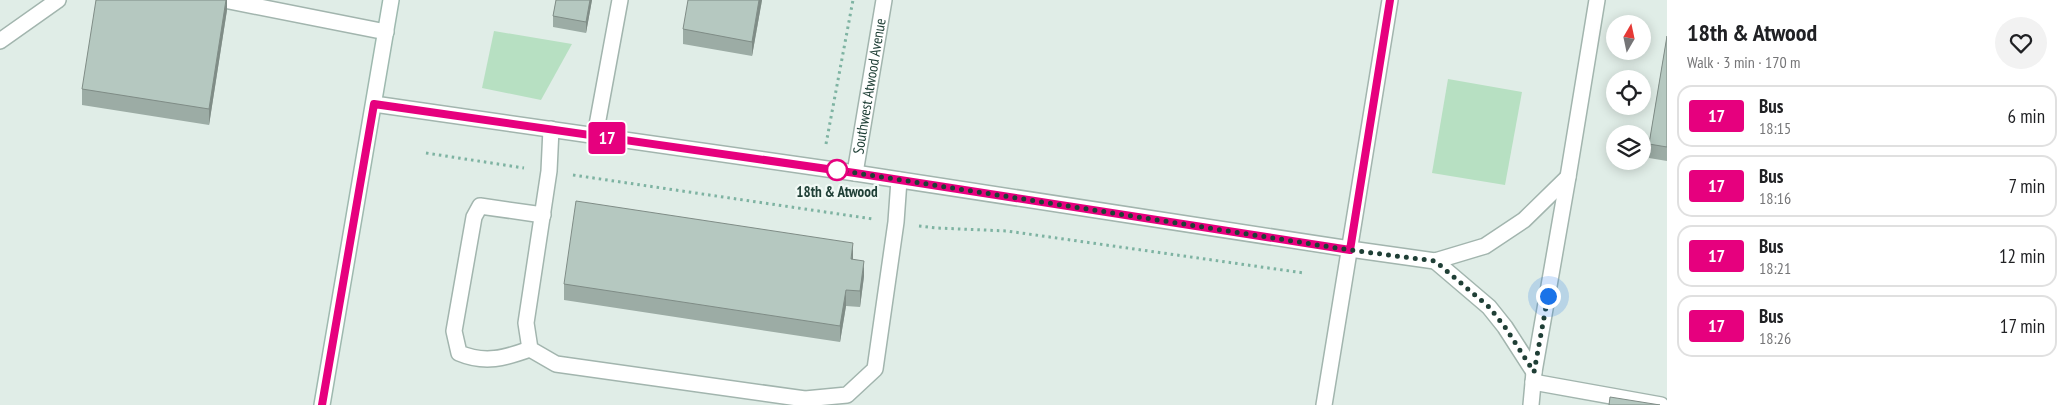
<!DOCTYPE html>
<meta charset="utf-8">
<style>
body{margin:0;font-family:"PT Sans Narrow",sans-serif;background:#f2f2f2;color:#202124;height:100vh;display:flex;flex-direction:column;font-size:19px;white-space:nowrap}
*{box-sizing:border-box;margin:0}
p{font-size:16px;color:#757577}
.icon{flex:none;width:28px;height:28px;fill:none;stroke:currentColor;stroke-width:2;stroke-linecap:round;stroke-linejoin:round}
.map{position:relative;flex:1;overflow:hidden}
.panel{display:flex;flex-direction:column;background:#fff;width:400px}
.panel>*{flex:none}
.badge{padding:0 10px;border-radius:4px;font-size:18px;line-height:32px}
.needle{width:32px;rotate:9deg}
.buttons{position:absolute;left:1606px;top:15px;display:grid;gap:10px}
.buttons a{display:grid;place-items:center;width:45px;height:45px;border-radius:50%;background:#fff;box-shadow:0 2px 12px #0003;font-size:25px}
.you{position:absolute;width:25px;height:25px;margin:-12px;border:4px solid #fff;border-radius:50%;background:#1a73e8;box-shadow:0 0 0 8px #1a73e833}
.map>.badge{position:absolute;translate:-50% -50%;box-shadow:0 0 0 2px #fff}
.round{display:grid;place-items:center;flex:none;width:52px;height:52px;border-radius:26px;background:#f2f2f2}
.head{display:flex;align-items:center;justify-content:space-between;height:85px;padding:0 20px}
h1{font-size:24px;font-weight:700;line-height:38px}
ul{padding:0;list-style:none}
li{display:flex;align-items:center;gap:15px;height:62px;margin:0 10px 8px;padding:0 10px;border:2px solid #e0e0e0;border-radius:15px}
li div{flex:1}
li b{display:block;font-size:19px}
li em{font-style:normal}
li .badge{min-width:55px;font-weight:700;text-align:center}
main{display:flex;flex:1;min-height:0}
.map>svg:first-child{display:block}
.green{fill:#b7e0c2}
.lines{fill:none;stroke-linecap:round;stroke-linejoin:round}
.lane-casing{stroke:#a2b5ae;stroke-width:18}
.street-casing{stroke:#a2b5ae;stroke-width:18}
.secondary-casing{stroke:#9eb9af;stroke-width:18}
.path{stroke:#7eb3a2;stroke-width:3;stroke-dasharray:2.5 4;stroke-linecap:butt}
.lane{stroke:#fff;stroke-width:15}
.street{stroke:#fff;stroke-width:15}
.secondary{stroke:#fff;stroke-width:15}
.wall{fill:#9caca5}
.shaded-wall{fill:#7f8c86}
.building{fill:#b5c8c0;stroke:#7f8c86}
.line-casing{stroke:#fff;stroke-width:11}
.line{stroke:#e6007e;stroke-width:8}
.walk{stroke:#1f3f36;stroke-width:5;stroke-dasharray:0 9}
.stop-dot{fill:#fff;stroke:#e6007e;stroke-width:2.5}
.labels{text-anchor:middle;stroke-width:4.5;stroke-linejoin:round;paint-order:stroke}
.street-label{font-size:15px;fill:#1f3f36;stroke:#f1f9f5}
.stop-label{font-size:15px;font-weight:bold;fill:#1f3f36;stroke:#f1f9f5}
</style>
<main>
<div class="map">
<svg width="1667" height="405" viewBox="0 0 1667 405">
<rect width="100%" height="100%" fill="#e0ede7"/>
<g class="green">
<polygon points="494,31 572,44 541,100 482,88"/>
<polygon points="1448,79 1522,92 1505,185 1432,173"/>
</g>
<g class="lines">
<g class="lane-casing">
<g id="lane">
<polyline points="224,0 386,32"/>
<polyline points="0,41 58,0"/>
<polyline points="551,129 549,171 526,323 530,349 556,364 805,399 847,395 875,369 896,222 899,180"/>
<polyline points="595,136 620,0"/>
<polyline points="1350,249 1435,261 1485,246 1524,220 1568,177"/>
<polyline points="1435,261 1489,307 1505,327 1534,372"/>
<path d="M530,349C505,358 485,364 459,353L454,331L474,217L480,206L543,215"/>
<polyline points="1533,382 1661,405"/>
<polyline points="1531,405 1534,372 1568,177 1597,0"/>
</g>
</g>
<g class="street-casing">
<g id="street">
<polyline points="374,104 855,173 1350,249"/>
<path id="s1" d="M855,173L884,0"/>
<polyline points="1324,405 1390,0"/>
</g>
</g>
<g class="secondary-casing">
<polyline id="secondary" points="322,405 391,0"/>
</g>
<g class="path">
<polyline points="826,144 853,0"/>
<polyline points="426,153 524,168"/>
<polyline points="573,175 873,219"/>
<polyline points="919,226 937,228 1007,231 1304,273"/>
</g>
<use href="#lane" class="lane"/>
<use href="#street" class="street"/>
<use href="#secondary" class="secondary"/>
</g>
<g class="wall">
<polygon points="227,0 227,10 209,125 82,105 82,89"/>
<polygon points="556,0 592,0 586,33 553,27 553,16"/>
<polygon points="762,0 752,56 683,44 683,29"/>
<polygon points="1667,36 1667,161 1649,158 1649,144"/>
<polygon points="853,260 864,276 860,307 846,306 840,342 564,300 564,284"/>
</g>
<g class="shaded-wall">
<polygon points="226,0 227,0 227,10 209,125 209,109"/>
<polygon points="590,0 592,0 586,33 586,22"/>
<polygon points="759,0 762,0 752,56 752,42"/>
<polygon points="853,243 853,259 851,275 851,259"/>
<polygon points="864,261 864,276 860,307 860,291"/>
<polygon points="846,290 846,306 840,342 840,326"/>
</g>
<g class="building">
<polygon points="96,0 226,0 209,109 82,89"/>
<polygon points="556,0 590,0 586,22 553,16"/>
<polygon points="688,0 759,0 752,42 683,29"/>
<polygon points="1667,36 1667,147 1649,144"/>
<polygon points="576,201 853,243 851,259 864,261 860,291 846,290 840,326 564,284"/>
<polygon points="1610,397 1660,405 1609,405"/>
</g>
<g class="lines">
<g class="line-casing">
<polyline id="line" points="322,405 374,104 855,173 1350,250 1390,0"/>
</g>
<use href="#line" class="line"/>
<polyline class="walk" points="837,170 1350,250 1435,261 1489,307 1505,327 1534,372 1548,296"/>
</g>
<circle class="stop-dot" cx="837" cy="170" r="10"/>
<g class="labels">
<g class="street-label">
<text dy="5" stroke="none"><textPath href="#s1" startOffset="88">Southwest Atwood Avenue</textPath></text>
</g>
<g class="stop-label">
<text x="837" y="197">18th &amp; Atwood</text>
</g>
</g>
</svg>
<div class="buttons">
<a><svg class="needle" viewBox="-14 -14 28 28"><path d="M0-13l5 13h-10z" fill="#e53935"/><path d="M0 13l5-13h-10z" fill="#757577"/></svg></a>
<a><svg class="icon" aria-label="locate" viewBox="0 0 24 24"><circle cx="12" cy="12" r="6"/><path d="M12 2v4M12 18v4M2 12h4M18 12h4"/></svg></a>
<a><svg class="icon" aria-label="layers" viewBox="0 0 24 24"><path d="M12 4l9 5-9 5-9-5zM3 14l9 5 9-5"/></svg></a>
</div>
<div class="you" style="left:1548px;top:296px"></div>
<b class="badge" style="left:607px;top:138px;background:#e6007e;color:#fff">17</b>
</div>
<section class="panel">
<div class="head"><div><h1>18th &amp; Atwood</h1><p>Walk · 3 min · 170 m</p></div><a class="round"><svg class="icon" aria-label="heart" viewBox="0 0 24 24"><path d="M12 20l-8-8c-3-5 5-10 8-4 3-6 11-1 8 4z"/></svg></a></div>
<ul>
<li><span class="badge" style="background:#e6007e;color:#fff">17</span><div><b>Bus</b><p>18:15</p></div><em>6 min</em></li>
<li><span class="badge" style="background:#e6007e;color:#fff">17</span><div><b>Bus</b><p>18:16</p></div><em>7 min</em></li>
<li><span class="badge" style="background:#e6007e;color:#fff">17</span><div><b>Bus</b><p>18:21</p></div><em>12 min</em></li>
<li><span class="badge" style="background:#e6007e;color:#fff">17</span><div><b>Bus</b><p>18:26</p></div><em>17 min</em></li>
</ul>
</section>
</main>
